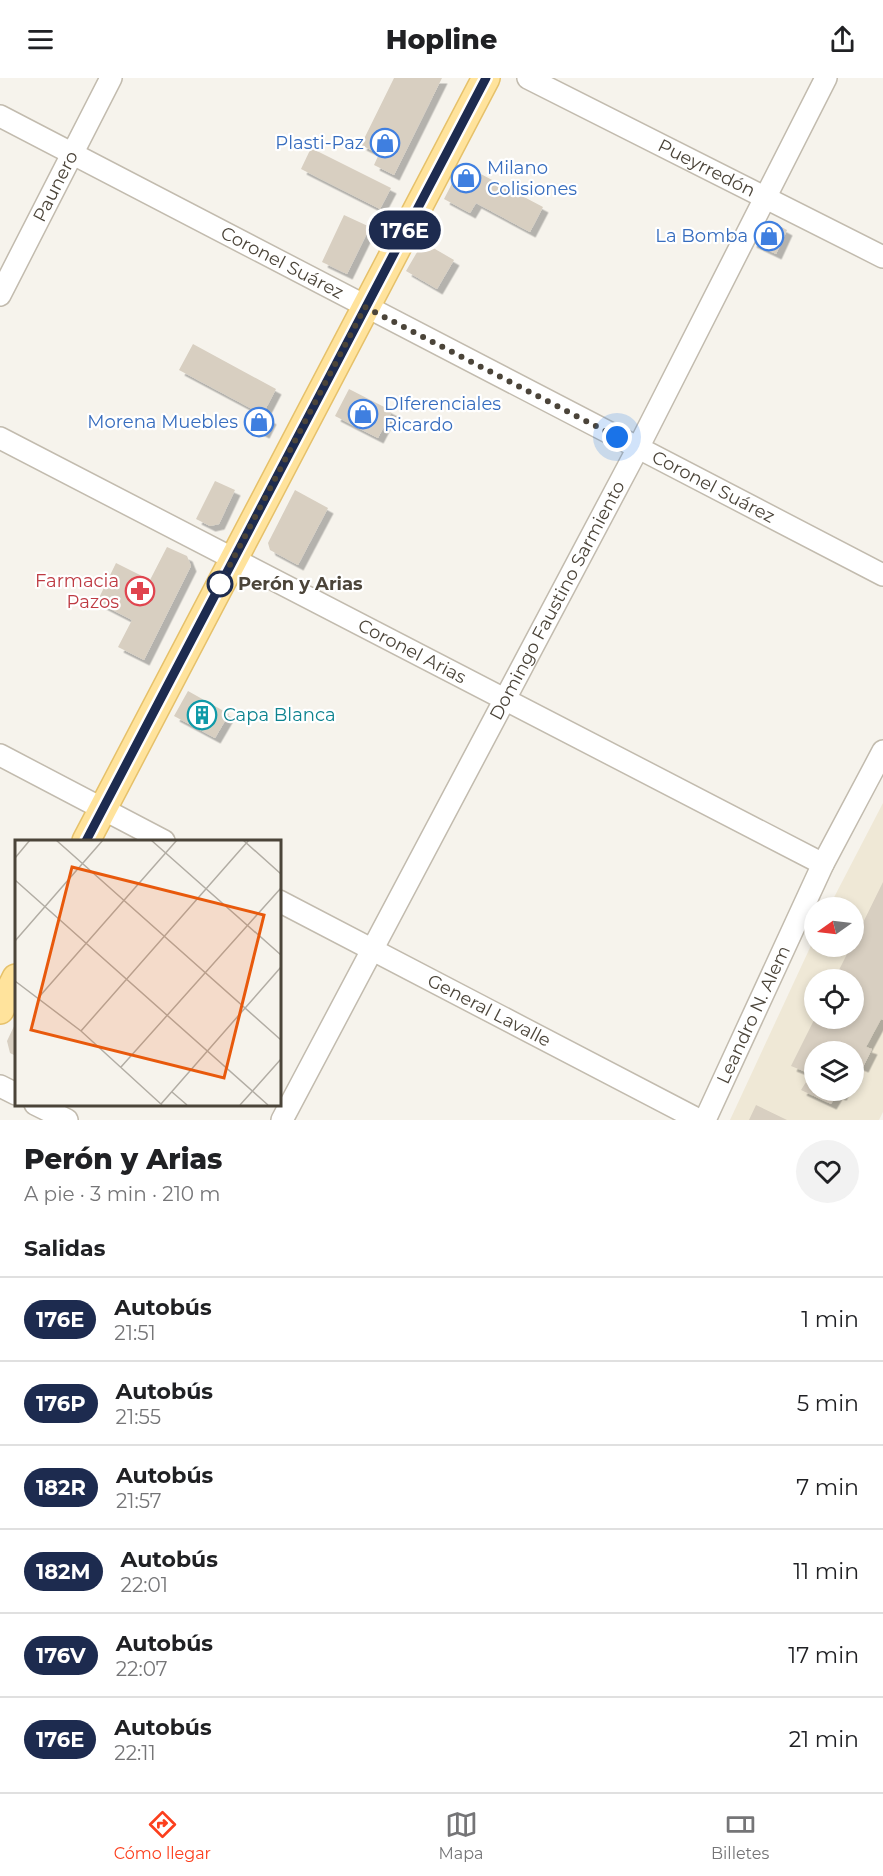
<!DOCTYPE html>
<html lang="es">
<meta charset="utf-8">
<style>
body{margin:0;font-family:Montserrat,sans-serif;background:#f2f2f2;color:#202124;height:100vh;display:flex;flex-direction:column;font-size:22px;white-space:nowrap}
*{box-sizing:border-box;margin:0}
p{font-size:20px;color:#757577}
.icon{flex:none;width:33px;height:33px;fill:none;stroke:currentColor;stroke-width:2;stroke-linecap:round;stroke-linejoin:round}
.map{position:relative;height:1042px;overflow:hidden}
.panel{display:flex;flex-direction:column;background:#fff;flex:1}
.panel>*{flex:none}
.badge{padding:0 12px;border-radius:20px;font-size:21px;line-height:39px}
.needle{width:39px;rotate:256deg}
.tools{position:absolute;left:804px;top:819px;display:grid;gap:12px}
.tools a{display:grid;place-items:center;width:60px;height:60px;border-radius:50%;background:#fff;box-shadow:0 3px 9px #0003;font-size:30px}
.you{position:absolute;width:30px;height:30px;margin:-15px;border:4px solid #fff;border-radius:50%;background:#1a73e8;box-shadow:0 0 0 9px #1a73e833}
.map>.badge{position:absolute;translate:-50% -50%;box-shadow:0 0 0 3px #fff}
h2{padding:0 24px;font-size:22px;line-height:54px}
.round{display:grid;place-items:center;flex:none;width:63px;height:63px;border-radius:32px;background:#f2f2f2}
.head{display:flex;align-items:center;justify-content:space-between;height:102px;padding:0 24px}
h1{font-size:28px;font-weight:800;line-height:45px}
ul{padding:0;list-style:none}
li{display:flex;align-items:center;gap:18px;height:84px;padding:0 24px;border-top:2px solid #e0e0e0}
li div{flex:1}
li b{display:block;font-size:22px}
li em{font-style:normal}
li .badge{min-width:66px;font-weight:700;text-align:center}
header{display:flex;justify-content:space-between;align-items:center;height:78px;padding:0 24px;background:#fff;font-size:27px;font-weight:800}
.tab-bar{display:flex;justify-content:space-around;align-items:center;height:84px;border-top:2px solid #e0e0e0;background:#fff;font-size:16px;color:#757577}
.tab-bar a{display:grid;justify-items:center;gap:3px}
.tab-bar .on{color:#fc3f1d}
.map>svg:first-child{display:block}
.education{fill:#efe8d6;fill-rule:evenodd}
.building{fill:#d8cfc1;filter:url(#shadow)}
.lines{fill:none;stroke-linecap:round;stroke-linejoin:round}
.minor-casing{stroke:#c2bbae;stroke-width:24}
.major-casing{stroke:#e6c16a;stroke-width:30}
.minor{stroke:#fff;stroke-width:21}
.major{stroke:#ffe39c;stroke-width:27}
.line-casing{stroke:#fff;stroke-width:14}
.line{stroke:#1d2b4f;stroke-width:9}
.walk{stroke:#4b4439;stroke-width:6;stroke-dasharray:0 10.8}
.stop-dot{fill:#fff;stroke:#1d2b4f;stroke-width:3}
.labels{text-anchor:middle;stroke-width:4.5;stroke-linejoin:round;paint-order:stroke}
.shop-label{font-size:18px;fill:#366cbe;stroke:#fff;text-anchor:end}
.street-label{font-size:18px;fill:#4b4439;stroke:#fff}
.health-label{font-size:18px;fill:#be3a42;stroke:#fff;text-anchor:end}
.stop-label{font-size:18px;font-weight:bold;fill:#4b4439;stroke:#fff;text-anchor:start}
.culture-label{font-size:18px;fill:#0d838f;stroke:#fff;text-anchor:start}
.inset-road{fill:none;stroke:#b2ada4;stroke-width:1.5}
.view{fill:#e8590c;fill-opacity:0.15;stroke:#e8590c;stroke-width:3}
.inset-edge{fill:none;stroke:#4b4439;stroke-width:3}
</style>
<header><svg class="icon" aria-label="menu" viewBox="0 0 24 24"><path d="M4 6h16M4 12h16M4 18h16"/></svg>Hopline<svg class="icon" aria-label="share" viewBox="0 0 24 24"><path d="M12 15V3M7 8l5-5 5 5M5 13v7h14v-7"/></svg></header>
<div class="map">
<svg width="883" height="1042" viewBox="0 0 883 1042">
<defs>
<filter id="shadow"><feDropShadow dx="5.5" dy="5.5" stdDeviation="0" flood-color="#0004"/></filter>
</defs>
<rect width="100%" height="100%" fill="#f6f3ec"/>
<path class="education" d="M883,725V1034L879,1042H730L814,861V868H854V830L829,829ZM814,902H854V940H814ZM814,974H854V1012H814Z"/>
<g class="building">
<polygon points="394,0 442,0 394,97 374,87 379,76 361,67"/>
<polygon points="311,70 391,110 380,131 301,91"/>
<polygon points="462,86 543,129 530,154 476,125 470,135 444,121"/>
<polygon points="344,137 370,149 347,196 322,184"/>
<polygon points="774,145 787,152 776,176 751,164 757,151"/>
<polygon points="423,164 454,182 437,211 406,193"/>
<polygon points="193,266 276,311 263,336 271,341 264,355 247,347 254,332 179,292"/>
<polygon points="349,311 392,333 378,360 335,338"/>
<polygon points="215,403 235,412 219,446 210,448 196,441"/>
<polygon points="295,412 328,430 298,487 270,472 268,465"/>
<polygon points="167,469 187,478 191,488 144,582 118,569 132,542 97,524 116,485 150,502"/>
<polygon points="188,613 229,636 215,660 174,638"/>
<polygon points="883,804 883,942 881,941 866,969 872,971 863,989 858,987 854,995 854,974 814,974 814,1012 844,1012 841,1017 837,1016 831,1026 801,1012 811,996 791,988 815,940 854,940 854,902 834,902 851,868 854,868 854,863"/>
<polygon points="16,944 16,978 10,975 7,963"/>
<polygon points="756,1027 787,1042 749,1042"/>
</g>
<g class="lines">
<g class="minor-casing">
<g id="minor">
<path id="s1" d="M528,0L883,179"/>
<path id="s2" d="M0,38L883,497"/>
<path id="s3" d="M0,217L111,0"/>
<path id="s4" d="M0,360L823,786"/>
<polyline points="0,677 164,763"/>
<path id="s5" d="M279,823L699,1042"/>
<polyline points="0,1008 16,1016"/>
<polyline points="35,1026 67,1042"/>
<path id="s6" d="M282,1042L638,370L826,0"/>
<path id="s7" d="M705,1042L823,786L883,673"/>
</g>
</g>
<g class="major-casing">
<g id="major">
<polyline points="86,763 486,0"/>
<polyline points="0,932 16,900"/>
</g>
</g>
<use href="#minor" class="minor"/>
<use href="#major" class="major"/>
</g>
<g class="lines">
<g class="line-casing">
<polyline id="line" points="86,763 486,0"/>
</g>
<use href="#line" class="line"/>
<polyline class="walk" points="220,506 365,229 617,359"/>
</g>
<defs>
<g id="shop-ring" transform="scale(1.5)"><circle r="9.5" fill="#fff" stroke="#3f7fe0" stroke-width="1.5"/><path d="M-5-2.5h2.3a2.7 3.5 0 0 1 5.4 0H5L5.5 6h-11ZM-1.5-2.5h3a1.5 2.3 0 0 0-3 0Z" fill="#3f7fe0"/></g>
<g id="pharmacy-ring" transform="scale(1.5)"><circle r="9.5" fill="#fff" stroke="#e0444e" stroke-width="1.5"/><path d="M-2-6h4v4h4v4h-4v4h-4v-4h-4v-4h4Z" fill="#e0444e"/></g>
<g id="building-ring" transform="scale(1.5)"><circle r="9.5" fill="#fff" stroke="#0f9aa8" stroke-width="1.5"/><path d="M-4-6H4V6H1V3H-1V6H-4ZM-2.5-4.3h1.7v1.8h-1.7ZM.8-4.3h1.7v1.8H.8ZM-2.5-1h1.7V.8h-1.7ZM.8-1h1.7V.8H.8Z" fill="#0f9aa8"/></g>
</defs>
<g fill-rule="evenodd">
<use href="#shop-ring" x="385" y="65"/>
<use href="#shop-ring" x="466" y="100"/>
<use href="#shop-ring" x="769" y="158"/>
<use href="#shop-ring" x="363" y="336"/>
<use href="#shop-ring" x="259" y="344"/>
<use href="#pharmacy-ring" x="140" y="513"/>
<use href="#building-ring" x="202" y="637"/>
</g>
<circle class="stop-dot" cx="220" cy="506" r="12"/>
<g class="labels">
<g class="shop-label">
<text x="364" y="71">Plasti-Paz</text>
<text x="487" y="96" text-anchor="start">Milano<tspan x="487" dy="21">Colisiones</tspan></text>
<text x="748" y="164">La Bomba</text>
<text x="384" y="332" text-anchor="start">DIferenciales<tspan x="384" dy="21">Ricardo</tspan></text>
<text x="238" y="350">Morena Muebles</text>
</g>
<g class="street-label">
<text dy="6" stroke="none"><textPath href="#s1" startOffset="200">Pueyrredón</textPath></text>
<text dy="6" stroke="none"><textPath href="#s3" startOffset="122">Paunero</textPath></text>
<text dy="6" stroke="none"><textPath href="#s2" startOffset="318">Coronel Suárez</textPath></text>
<text dy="6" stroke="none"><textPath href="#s2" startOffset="804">Coronel Suárez</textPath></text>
<text dy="6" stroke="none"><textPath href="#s6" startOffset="588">Domingo Faustino Sarmiento</textPath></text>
<text dy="6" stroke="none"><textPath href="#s4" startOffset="464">Coronel Arias</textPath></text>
<text dy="6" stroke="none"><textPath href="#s5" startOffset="237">General Lavalle</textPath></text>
<text dy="6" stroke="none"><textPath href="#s7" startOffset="116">Leandro N. Alem</textPath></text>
</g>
<g class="health-label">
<text x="119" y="509">Farmacia<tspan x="119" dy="21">Pazos</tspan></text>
</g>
<g class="stop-label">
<text x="238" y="512">Perón y Arias</text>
</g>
<g class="culture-label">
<text x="223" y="643">Capa Blanca</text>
</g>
</g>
<g transform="translate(15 762)">
<rect width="266" height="266" fill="#f6f3ec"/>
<path class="inset-road" d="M41,0L266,200M136,0L266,115M228,0L266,34M0,18L15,0M0,40L253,265M0,101L88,0M0,141L66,191L147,265M24,157L162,0M66,191L234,0M106,227L266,48M157,252L172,265M146,264L266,127M225,265L266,219"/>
<path class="view" d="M57,27L249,75L209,238L16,190Z"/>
<rect width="266" height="266" class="inset-edge"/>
</g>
</svg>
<div class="tools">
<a><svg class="needle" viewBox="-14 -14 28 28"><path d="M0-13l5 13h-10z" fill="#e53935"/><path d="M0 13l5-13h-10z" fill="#757577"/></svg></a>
<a><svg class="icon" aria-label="locate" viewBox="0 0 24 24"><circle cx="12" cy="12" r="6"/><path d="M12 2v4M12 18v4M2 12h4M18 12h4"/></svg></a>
<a><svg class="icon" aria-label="layers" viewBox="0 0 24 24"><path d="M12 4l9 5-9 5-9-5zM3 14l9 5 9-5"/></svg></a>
</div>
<div class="you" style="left:617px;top:359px"></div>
<b class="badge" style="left:405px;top:152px;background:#1d2b4f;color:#fff">176E</b>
</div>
<section class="panel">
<div class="head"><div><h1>Perón y Arias</h1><p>A pie · 3 min · 210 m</p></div><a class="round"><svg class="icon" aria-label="heart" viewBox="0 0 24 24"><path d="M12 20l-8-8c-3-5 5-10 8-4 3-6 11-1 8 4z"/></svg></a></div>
<h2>Salidas</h2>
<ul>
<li><span class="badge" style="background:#1d2b4f;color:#fff">176E</span><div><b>Autobús</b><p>21:51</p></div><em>1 min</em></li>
<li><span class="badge" style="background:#1d2b4f;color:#fff">176P</span><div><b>Autobús</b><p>21:55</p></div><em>5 min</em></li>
<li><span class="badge" style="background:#1d2b4f;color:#fff">182R</span><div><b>Autobús</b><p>21:57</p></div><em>7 min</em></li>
<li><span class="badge" style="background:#1d2b4f;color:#fff">182M</span><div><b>Autobús</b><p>22:01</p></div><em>11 min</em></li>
<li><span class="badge" style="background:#1d2b4f;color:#fff">176V</span><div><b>Autobús</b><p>22:07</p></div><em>17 min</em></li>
<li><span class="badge" style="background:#1d2b4f;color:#fff">176E</span><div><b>Autobús</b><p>22:11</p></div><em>21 min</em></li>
</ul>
</section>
<nav class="tab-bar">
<a class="on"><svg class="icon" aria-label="directions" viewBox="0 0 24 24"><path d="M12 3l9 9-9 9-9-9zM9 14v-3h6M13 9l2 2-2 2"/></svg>Cómo llegar</a>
<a><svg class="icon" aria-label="map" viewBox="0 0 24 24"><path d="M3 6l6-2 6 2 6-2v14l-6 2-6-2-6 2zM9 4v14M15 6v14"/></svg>Mapa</a>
<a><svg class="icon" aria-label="tickets" viewBox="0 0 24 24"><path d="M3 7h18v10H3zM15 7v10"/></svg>Billetes</a>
</nav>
